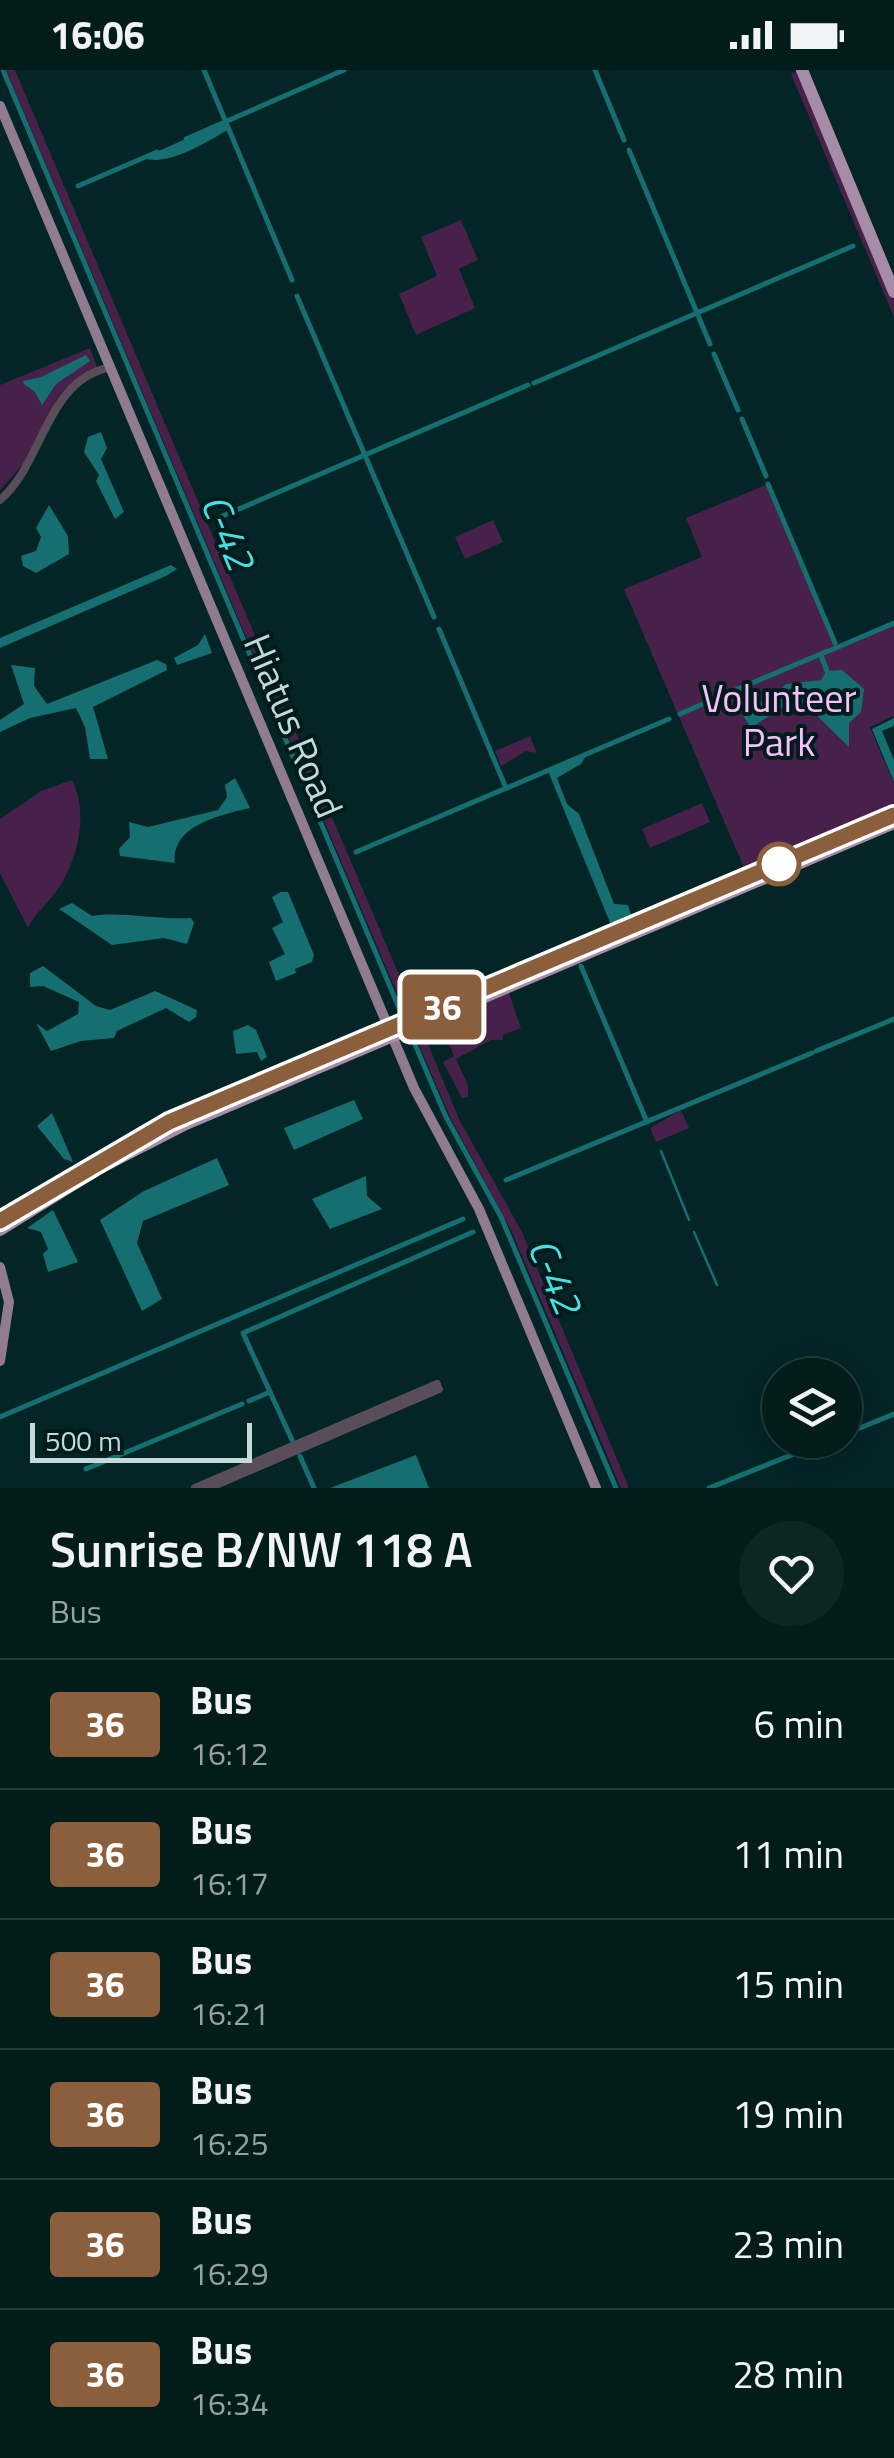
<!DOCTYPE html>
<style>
body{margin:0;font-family:"Titillium Web",sans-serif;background:#0c2525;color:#f1f3f6;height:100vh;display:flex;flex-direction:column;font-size:38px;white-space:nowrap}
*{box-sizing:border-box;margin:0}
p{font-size:32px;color:#96a1a3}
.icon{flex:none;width:55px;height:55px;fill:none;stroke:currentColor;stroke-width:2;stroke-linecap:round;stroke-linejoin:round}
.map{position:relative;height:1418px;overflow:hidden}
.sheet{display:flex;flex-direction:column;background:#021c1c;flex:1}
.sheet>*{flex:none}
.badge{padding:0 20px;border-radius:8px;font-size:35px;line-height:65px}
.buttons{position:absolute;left:762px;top:1288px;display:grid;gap:20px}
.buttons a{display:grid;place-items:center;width:100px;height:100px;border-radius:50%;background:#021c1c;box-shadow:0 5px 25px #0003,0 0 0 2px #233a3b;font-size:50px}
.scale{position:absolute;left:30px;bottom:25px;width:222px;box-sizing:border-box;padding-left:10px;border:5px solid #c4dada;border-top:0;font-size:28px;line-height:35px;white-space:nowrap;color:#c4dada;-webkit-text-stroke:8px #001b1c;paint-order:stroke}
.map>.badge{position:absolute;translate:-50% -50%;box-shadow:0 0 0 5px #fff}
.round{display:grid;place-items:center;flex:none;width:105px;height:105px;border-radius:52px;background:#0c2525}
.head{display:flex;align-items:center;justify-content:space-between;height:170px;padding:0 50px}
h1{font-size:48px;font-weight:600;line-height:75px}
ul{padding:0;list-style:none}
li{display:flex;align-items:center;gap:30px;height:130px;padding:0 50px;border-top:2px solid #233a3b}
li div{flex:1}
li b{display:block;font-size:38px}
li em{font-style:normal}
li .badge{min-width:110px;font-weight:700;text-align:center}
.status{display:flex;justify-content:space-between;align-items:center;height:70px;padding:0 50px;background:#021c1c;direction:ltr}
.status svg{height:28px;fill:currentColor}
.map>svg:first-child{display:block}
.green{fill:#472149}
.water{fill:#156e6f}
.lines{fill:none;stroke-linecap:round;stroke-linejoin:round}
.stream{stroke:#156e6f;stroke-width:2.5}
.canal{stroke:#156e6f;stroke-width:5}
.minor{stroke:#584d58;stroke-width:8}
.major{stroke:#907b90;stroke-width:10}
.highway{stroke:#a68ca6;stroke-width:12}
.line-casing{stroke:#fff;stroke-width:22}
.line{stroke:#8b5e3c;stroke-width:15}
.stop-dot{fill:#fff;stroke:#8b5e3c;stroke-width:5}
.labels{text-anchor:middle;stroke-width:8;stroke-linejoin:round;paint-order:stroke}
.park-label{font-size:38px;fill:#f8befa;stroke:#001b1c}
.street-label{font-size:38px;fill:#c4dada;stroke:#001b1c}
.water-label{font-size:40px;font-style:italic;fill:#44e2e4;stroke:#001b1c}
</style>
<div class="status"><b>16:06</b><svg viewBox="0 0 49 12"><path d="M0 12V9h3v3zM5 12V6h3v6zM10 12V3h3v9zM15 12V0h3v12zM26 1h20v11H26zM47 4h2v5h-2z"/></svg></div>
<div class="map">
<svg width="894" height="1418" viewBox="0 0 894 1418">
<rect width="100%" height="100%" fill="#032526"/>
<g class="green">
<polygon points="6,0 15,0 414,940 411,945 407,947"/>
<polygon points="797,1 894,230 894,247 791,4"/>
<polygon points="461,150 478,190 459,199 475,238 416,265 399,224 437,206 421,167"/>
<polygon points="90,278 97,297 57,329 26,391 0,420 0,315"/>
<polygon points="766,415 836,578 894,553 894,646 870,657 894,714 894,736 745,800 624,519 702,487 686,448"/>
<polygon points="493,450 503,472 465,489 455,467"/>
<polygon points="530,666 537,683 526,681 501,696 495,681"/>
<path d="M72,710C89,743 78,789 58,819C48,833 35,843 28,858L0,803V749L41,721Z"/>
<polygon points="702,733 710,752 650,778 642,759"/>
<polygon points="509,923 521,958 503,965 503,970 491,970 456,989 468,1015 468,1027 462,1028 443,992 454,986 440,953"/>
<polygon points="413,961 423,962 459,1049 522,1162 629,1418 621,1418 511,1160 451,1049"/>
<polygon points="681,1040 689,1058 656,1072 650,1058"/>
</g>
<g class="water">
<path d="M226,51L229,59C207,72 168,97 143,88Z"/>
<polygon points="86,285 90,291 56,314 42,335 35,322 24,314 23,311 41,307"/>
<polygon points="101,362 107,378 101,389 124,442 115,449 96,411 99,405 84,382 88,367"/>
<polygon points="49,435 68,466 69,484 36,503 23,496 21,486 36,481 41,467 36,458"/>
<polygon points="171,495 177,499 166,506 0,578 0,568"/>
<polygon points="205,564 212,583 177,595 174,588 198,575"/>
<polygon points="157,590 166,594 167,600 93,637 108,689 90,689 85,657 76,638 30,648 0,662 0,650 24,634 11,595 35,598 34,616 47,634"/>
<polygon points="842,600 864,619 861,642 849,653 849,677 804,633 790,632 751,658 739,639 743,634 771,629 786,614 821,610 827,601"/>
<polygon points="894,648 894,656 882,661 894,690 894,712 872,659"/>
<polygon points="587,684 581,694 557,708 567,734 579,744 614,834 628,835 631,845 611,855 548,701"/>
<path d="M235,708L250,738C221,745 171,755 175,793L120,786L119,779L130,767L129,752L148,757L218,740L227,727L225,715Z"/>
<polygon points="281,822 288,822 314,885 312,892 295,899 296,903 276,911 269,892 285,884 272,858 283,852 272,827"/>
<path d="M72,833L92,846C122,841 157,850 191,848L194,853L187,874L164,868L112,875L59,839Z"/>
<polygon points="43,896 96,936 110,940 155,921 197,940 196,947 189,952 166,938 117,961 114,968 81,971 51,981 36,953 47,961 78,944 79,932 43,916 30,917 30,903"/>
<polygon points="248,955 256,960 267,987 261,991 257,982 236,984 233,961"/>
<polygon points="354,1030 363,1049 294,1080 284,1058"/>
<polygon points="52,1043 73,1092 64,1089 37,1056"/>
<polygon points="217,1088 229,1115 143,1151 137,1173 162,1229 142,1241 100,1150 144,1121"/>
<polygon points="366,1106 367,1126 382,1139 330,1159 312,1129"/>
<polygon points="53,1140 78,1192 48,1202 43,1184 48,1179 41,1162 27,1158"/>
<polygon points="416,1385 429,1418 330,1418"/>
</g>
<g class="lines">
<g class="stream">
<polyline points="661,1081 689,1150"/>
<polyline points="694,1162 717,1215"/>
</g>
<g class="canal">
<polyline points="3,0 402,945"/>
<polyline points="204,0 292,210"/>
<polyline points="595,0 624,70"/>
<polyline points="186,69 344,0"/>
<polyline points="629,80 710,274"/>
<polyline points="78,116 157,82"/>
<polyline points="297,226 434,547"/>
<polyline points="714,284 738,340"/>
<polyline points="534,313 853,176"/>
<polyline points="742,349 766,406"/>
<polyline points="768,414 835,573"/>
<polyline points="218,448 528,315"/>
<polyline points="439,559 506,718"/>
<polyline points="831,580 894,553"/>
<polyline points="821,585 827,601"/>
<polyline points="726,624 828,581"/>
<polyline points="680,644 723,625"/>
<polyline points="356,782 669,649"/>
<polyline points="581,896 647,1052"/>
<polyline points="411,965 446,1047 501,1147 616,1418"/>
<polyline points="816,981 894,949"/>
<polyline points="506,1110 812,983"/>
<polyline points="249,1331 270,1322"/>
<polyline points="0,1347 463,1149"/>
<polyline points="845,1364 894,1344"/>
<polyline points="292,1370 243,1263 473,1162"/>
<polyline points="300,1386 314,1418"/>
<polyline points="86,1399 242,1334"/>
<polyline points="709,1418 829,1370"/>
</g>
<g class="minor">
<path d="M0,430C44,393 45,310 111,297"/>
<polyline points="195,1418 437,1314"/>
<polyline points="209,1418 439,1319"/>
</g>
<g class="major">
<polyline points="0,36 414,1018 479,1139 596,1418"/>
<polyline points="0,1197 9,1232 0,1291"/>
</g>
<g class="highway">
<polyline points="802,0 894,222"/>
<polyline points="265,1011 339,980"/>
<polyline points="0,1160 100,1098 186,1054 894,753"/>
</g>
</g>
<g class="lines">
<g class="line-casing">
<polyline id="line" points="0,1151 169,1052 894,745"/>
</g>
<use href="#line" class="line"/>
</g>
<circle class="stop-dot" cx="779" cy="794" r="20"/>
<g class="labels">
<g class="park-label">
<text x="779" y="642">Volunteer<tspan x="779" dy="44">Park</tspan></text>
</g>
<g class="street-label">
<text transform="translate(293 656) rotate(67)" y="13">Hiatus Road</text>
</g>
<g class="water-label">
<text transform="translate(228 462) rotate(67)" y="14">C-42</text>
<text transform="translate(555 1206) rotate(67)" y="14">C-42</text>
</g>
</g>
</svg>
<div class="buttons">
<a><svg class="icon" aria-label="layers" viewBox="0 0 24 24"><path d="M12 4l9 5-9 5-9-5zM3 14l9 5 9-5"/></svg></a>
</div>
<div class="scale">500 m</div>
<b class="badge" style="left:442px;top:937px;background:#8b5e3c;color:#fff">36</b>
</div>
<section class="sheet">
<div class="head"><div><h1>Sunrise B/NW 118 A</h1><p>Bus</p></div><a class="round"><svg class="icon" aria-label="heart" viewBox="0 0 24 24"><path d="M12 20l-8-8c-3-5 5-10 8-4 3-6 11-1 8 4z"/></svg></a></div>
<ul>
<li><span class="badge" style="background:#8b5e3c;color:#fff">36</span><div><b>Bus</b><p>16:12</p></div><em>6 min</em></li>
<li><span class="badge" style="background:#8b5e3c;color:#fff">36</span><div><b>Bus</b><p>16:17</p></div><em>11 min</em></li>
<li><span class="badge" style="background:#8b5e3c;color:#fff">36</span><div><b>Bus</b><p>16:21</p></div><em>15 min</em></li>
<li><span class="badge" style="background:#8b5e3c;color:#fff">36</span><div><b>Bus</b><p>16:25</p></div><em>19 min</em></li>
<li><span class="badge" style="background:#8b5e3c;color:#fff">36</span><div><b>Bus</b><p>16:29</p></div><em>23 min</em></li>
<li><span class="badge" style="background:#8b5e3c;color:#fff">36</span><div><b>Bus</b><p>16:34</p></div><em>28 min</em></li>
</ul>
</section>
